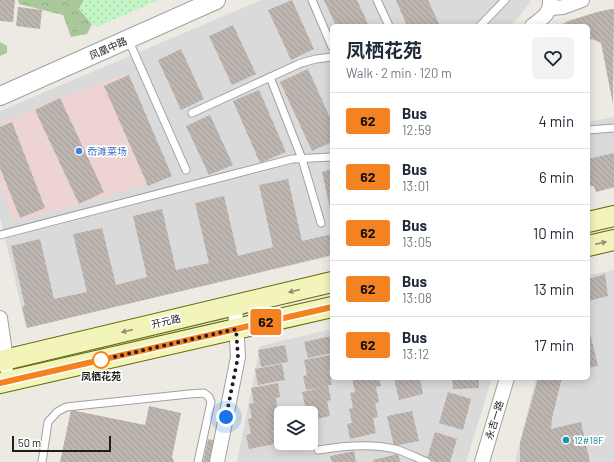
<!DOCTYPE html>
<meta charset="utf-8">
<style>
body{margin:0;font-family:Barlow,"Noto Sans SC",sans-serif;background:#f2f2f3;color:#1f2937;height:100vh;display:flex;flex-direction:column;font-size:15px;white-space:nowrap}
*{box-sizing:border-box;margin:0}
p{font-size:13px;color:#747a83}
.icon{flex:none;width:22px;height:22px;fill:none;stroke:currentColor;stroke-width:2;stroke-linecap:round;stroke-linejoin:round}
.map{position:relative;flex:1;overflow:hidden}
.side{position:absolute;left:330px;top:24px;width:260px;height:356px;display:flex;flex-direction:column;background:#fff;border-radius:6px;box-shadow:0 2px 10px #0003}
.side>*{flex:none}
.badge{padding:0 8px;border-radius:3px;font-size:14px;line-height:26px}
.tools{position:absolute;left:274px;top:406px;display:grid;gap:8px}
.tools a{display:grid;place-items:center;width:44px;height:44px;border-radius:6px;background:#fff;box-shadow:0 2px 10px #0003;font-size:20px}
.scale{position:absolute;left:12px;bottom:10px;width:99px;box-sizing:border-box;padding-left:4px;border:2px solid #1d1d1d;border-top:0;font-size:11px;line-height:14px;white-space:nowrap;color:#1d1d1d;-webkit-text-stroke:3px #fff;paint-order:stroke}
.you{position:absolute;width:20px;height:20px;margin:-10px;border:3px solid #fff;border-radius:50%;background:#1a73e8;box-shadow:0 0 0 6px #1a73e833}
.map>.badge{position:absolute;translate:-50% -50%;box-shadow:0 0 0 2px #fff}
.round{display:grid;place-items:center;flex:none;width:42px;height:42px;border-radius:6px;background:#f2f2f3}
.summary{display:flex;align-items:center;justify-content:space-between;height:68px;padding:0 16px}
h1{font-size:19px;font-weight:700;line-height:30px}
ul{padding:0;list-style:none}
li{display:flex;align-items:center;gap:12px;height:56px;padding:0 16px;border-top:1px solid #e0e1e3}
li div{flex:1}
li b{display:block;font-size:15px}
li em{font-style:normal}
li .badge{min-width:44px;font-weight:700;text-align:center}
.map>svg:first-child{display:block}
.residential{fill:#dbdada;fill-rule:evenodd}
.commercial{fill:#edd4d3}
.forest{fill:url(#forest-crowns)}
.park{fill:url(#park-dots)}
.building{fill:url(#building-back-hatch)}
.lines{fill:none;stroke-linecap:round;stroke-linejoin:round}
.service-casing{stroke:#a1a1a1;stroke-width:9}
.minor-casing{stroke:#a1a1a1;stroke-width:16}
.tertiary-casing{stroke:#a1a1a1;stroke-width:20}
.secondary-casing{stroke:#626a0d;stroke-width:22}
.service{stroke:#fff;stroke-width:7}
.minor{stroke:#fff;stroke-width:14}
.tertiary{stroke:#fff;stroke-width:18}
.secondary{stroke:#f2f4ba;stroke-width:20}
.oneway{fill:#929373}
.line-casing{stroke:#fff;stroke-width:9}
.line{stroke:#f58220;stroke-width:6}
.walk{stroke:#1d1d1d;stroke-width:4;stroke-dasharray:0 7.2}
.shop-dot{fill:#3f7fe0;stroke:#fff;stroke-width:1.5}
.stop-dot{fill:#fff;stroke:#f58220;stroke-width:2}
.culture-dot{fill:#0f9aa8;stroke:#fff;stroke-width:1.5}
.labels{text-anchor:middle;stroke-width:3.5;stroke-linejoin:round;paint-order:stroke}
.street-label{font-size:10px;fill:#1d1d1d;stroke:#fff}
.shop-label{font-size:10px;fill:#366cbe;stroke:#fff;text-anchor:start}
.stop-label{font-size:10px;font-weight:bold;fill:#1d1d1d;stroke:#fff}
.culture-label{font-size:10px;fill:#0d838f;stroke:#fff;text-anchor:start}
</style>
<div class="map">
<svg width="614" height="462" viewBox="0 0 614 462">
<defs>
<pattern id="forest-crowns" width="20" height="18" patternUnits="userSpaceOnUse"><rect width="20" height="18" fill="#a9c99b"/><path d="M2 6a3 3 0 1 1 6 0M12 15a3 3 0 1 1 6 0" fill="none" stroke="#91ac85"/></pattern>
<pattern id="park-dots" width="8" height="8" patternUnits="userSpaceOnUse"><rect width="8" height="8" fill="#c3f5c6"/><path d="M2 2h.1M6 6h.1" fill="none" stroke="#a7d2aa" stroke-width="1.8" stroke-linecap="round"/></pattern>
<pattern id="building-back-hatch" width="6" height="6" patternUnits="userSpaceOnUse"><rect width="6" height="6" fill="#bdb5b0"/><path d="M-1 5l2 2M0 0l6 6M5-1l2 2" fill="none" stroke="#a29b97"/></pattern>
</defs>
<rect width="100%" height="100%" fill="#edeae3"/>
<g class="residential">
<polygon points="261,0 531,0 529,4 511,26 332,26 332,256 26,327 0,217 0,111"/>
<polygon points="614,117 614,188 596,192 588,158 588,122"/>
<polygon points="614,270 614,462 516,462 516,457 536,378 588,378 588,275"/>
<path d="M332,329V378H492L466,462H237L260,346ZM281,413H311V443H281Z"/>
</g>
<polygon class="commercial" points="124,74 169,179 14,222 0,182 0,123"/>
<g class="forest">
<polygon points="18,0 84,0 79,9 92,24 87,34 71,37 63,15 19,4"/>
<polygon points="0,42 7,46 7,53 0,56"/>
</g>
<polygon class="park" points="84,0 159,0 97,27 92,24 79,9"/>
<g class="building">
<polygon points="0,0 15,0 13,22 0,21"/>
<polygon points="292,0 314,49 291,60 268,10"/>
<polygon points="324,0 357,0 369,26 336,26"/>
<polygon points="396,0 428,0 440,26 407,26"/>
<polygon points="18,7 42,10 40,29 16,26"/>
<polygon points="612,9 614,9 613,104 601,43 592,39 588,40 588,26 559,26 568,21 597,12"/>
<polygon points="233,25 256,74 232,85 209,36"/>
<polygon points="181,49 204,99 181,110 158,60"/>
<polygon points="308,69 332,122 332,142 312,151 280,82"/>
<polygon points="129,75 172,176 148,186 104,86"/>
<polygon points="259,90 286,152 260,163 233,101"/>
<polygon points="60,98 104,192 79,204 35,110"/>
<polygon points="210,115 233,165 209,175 186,126"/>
<polygon points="12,122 45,208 20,218 0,168 0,127"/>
<polygon points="614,153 614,187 596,192 594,186 588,186 588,159"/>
<polygon points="332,169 332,213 331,213 322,172"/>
<polygon points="288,179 302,241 332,234 332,255 27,328 22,307 25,306 11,246 40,239 54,299 87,292 73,234 102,228 116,285 147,277 133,216 162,209 176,270 209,263 195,203 224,196 238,256 273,247 259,185"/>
<polygon points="605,274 608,296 588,301 588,279"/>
<polygon points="588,325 598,366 588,368"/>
<polygon points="331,336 332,353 308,358 304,342"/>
<polygon points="285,345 288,362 261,367 258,350"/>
<polygon points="330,355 332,369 329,370 332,385 328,385 331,400 327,401 330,416 311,420 311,413 302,413 300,407 305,406 302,392 320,388 306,390 303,376 307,375 304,360"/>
<polygon points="282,364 285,380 258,385 255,369"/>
<polygon points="352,378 379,378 381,386 376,387 379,402 375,403 378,417 373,418 376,433 350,439 347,424 352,423 349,409 353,408 350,393 355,392"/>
<polygon points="394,378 420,378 423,394 399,400"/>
<polygon points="452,378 479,378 479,388 453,389"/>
<polygon points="538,378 562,378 552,418 551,429 581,422 590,462 520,462 520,443"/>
<polygon points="278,383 280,397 276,398 278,413 275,414 277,429 273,430 275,444 249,449 246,435 251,434 248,419 252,418 249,404 254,403 251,388"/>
<polygon points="448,392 471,399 463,430 439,423"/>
<polygon points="149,406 181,413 172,457 174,462 60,462 71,410 145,425"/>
<polygon points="412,411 419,441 394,446 387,416"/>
<polygon points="435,432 457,439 450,462 435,462 427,459"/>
<polygon points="208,439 219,442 215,462 203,462"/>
<polygon points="354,451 356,462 332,462 330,456"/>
<polygon points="398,454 400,462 374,462 373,460"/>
</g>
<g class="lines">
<g class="service-casing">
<g id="service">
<polyline points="312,0 332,47"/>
<polyline points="377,0 389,26"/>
<polyline points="480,26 505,0"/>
<polyline points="128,39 186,170"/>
<polyline points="270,77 302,159 321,223"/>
<polyline points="192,113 301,63 316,59 332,57"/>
<polyline points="588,130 614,128"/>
<polyline points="0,235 292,159 332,157"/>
<path d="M318,450C342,446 371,443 395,449C406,452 417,458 427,462"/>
<polyline points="42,462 48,422 57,412 66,407 189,394 204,393 209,397 211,402 198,462"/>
</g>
</g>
<g class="minor-casing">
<g id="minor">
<polyline points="551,8 563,7 582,0"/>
<path d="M532,26C542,18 551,14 550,0"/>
<polyline points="0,318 6,359 6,367"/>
<polyline points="217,462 238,357 235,305"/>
<polyline points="482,462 507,378"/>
</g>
</g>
<g class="tertiary-casing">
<polyline id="tertiary" points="0,96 216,0"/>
</g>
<g class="secondary-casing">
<g id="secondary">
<polyline points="588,222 614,216"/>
<polyline points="588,246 614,240"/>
<polyline points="0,361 332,282"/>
<polyline points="0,383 332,307"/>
</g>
</g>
<use href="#service" class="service"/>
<use href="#minor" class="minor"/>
<use href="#tertiary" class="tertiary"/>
<use href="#secondary" class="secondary"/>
</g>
<defs><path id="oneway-solid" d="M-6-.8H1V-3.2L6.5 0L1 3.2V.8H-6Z"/></defs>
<g class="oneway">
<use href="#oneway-solid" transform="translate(601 243) rotate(-13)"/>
<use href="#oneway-solid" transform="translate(294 291) rotate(167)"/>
<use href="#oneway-solid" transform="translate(127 331) rotate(167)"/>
</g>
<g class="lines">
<g class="line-casing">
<polyline id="line" points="0,383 332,307"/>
</g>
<use href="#line" class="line"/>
<polyline class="walk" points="101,360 236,329 238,357 226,417"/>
</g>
<circle class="shop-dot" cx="79" cy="151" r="4"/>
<circle class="stop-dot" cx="101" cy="360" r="8"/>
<circle class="culture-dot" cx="566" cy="440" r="4"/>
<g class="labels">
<g class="street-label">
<text transform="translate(108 48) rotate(-24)" y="4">凤凰中路</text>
<text transform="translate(166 321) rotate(-13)" y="4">开元路</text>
<text transform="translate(494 420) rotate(-73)" y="4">永吉一路</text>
</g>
<g class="shop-label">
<text x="87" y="155">岙滩菜场</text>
</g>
<g class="stop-label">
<text x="101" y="380">凤栖花苑</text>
</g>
<g class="culture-label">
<text x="574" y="444">12#18F</text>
</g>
</g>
</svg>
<div class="tools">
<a><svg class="icon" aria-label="layers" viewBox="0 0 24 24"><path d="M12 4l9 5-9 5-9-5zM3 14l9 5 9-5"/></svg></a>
</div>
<div class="scale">50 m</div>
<div class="you" style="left:226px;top:417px"></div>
<b class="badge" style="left:266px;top:322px;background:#f58220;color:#111">62</b>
<section class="side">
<div class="summary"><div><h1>凤栖花苑</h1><p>Walk · 2 min · 120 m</p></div><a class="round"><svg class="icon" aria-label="heart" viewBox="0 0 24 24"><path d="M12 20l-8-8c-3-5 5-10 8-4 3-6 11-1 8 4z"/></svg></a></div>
<ul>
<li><span class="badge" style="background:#f58220;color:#111">62</span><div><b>Bus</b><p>12:59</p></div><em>4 min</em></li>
<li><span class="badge" style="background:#f58220;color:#111">62</span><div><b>Bus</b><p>13:01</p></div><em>6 min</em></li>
<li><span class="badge" style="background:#f58220;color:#111">62</span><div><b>Bus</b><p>13:05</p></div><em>10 min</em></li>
<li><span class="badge" style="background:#f58220;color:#111">62</span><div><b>Bus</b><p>13:08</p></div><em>13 min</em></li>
<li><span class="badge" style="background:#f58220;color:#111">62</span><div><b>Bus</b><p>13:12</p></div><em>17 min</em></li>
</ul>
</section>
</div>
